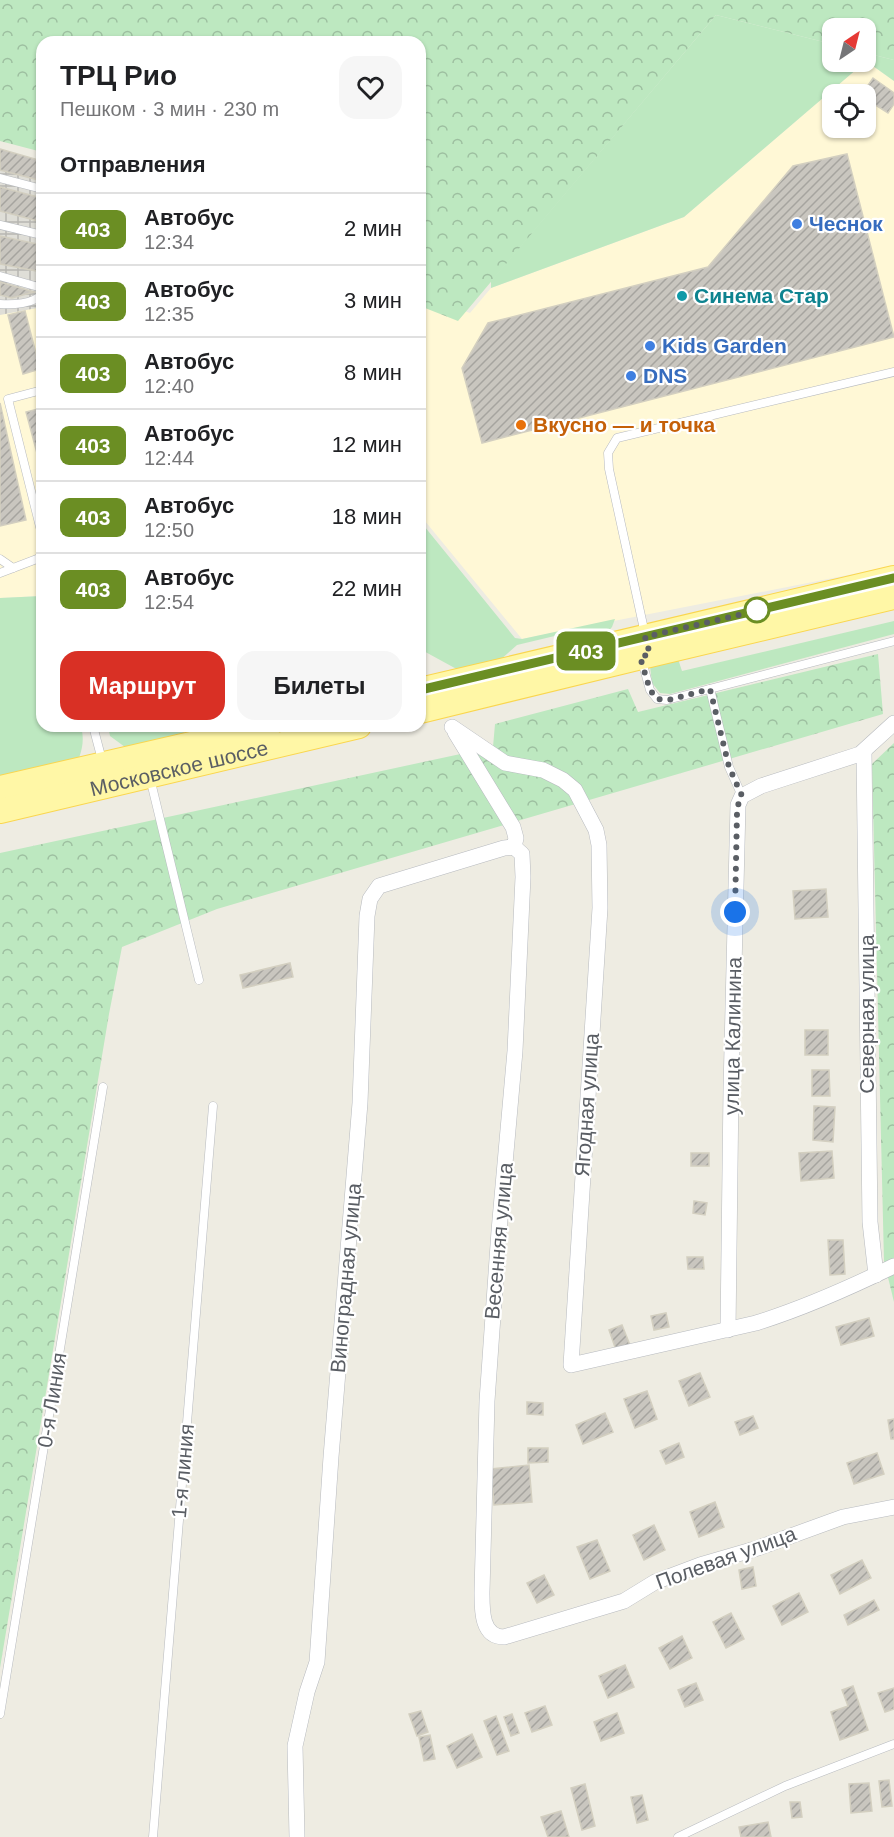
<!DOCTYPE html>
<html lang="ru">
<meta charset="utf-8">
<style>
body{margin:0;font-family:Helvetica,sans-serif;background:#f6f6f6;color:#202124;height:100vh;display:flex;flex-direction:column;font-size:22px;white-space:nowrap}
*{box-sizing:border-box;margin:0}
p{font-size:20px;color:#757577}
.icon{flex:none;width:33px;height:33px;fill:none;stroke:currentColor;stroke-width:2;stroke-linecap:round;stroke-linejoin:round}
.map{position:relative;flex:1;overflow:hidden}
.drawer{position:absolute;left:36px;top:36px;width:390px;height:696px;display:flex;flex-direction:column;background:#fff;border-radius:18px;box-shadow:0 2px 4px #0004}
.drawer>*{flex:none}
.badge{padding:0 12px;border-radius:9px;font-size:21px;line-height:39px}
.needle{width:39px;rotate:35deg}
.buttons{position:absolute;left:822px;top:18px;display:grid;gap:12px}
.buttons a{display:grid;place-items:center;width:54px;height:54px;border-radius:12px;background:#fff;box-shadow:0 2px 4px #0004;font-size:30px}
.you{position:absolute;width:30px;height:30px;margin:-15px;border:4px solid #fff;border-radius:50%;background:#1a73e8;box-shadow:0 0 0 9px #1a73e833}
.map>.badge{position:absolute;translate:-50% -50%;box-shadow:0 0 0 3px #fff}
h2{padding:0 24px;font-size:22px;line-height:54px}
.round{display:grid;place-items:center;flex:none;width:63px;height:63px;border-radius:18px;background:#f6f6f6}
.overview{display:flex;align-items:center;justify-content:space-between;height:102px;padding:0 24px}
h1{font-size:28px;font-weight:700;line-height:45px}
.cta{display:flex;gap:12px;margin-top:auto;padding:12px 24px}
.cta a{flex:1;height:69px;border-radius:18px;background:#d93025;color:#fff;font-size:24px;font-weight:700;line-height:69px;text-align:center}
.cta a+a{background:#f6f6f6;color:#202124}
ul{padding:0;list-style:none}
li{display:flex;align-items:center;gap:18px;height:72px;padding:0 24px;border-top:2px solid #e0e0e0}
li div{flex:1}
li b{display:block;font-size:22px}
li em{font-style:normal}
li .badge{min-width:66px;font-weight:700;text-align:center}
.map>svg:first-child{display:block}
.commercial{fill:#fff8d6;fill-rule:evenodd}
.industrial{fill:url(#industrial-grid)}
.green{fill:#bde8c0}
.forest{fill:url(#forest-crowns)}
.building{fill:url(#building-hatch);stroke:#d3cfc0;stroke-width:1.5}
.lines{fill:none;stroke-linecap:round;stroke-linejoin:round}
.lane-casing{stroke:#b7babf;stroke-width:9}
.street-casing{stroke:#b7babf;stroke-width:16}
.primary-casing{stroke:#fad64f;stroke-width:26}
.lane{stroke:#fff;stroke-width:8}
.street{stroke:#fff;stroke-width:15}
.primary{stroke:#fff7a6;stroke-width:24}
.line-casing{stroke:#fff;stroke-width:14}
.line{stroke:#6b8e23;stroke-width:9}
.walk{stroke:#5a5e64;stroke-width:6;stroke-dasharray:0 10.8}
.shop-dot{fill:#3f7fe0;stroke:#fff;stroke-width:2}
.culture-dot{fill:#0f9aa8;stroke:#fff;stroke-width:2}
.food-dot{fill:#e8710a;stroke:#fff;stroke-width:2}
.stop-dot{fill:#fff;stroke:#6b8e23;stroke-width:3}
.labels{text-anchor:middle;stroke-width:4.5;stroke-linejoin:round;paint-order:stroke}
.shop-label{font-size:21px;font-weight:bold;fill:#366cbe;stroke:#fff;text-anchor:start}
.culture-label{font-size:21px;font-weight:bold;fill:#0d838f;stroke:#fff;text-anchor:start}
.food-label{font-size:21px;font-weight:bold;fill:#c56008;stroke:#fff;text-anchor:start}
.street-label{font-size:21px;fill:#5a5e64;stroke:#fff}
</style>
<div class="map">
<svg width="894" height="1837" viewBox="0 0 894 1837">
<defs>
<pattern id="industrial-grid" width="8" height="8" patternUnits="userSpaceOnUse" patternTransform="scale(1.5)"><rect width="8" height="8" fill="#dfded7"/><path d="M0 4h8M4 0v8" fill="none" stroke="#b8b7b2"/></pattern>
<pattern id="forest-crowns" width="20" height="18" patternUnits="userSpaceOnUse" patternTransform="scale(1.5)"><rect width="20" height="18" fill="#bde8c0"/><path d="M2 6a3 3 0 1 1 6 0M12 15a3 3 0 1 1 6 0" fill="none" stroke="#9dbfa0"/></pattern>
<pattern id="building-hatch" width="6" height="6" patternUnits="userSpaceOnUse" patternTransform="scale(1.5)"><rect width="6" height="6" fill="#c9c6bf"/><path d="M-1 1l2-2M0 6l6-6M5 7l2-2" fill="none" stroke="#a6a49f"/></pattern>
</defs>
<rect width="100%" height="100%" fill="#eeece2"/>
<g class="commercial">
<path d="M866,61L894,81V566L522,639L420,515V295L470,313L491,288L684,217ZM832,94H866V128H832Z"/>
<polygon points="42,305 42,596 0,598 0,314"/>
</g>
<polygon class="industrial" points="0,149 42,161 42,307 0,315"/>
<g class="green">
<polygon points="716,15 832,44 832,62 865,62 684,217 491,288 491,281"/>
<polygon points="866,53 894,60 894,81 866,61"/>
<polygon points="420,521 515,638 522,639 615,619 612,627 606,634 593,635 563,634 517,645 499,661 462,672 420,649"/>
<path d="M42,596V726H81C84,738 83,747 79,758L0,776V598Z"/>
<polygon points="894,621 894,634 670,694 660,693 652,683 650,666 678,659 682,671"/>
<polygon points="108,726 188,726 183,734 125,747 110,736"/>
</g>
<g class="forest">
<polygon points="0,0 894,0 894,60 866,53 866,28 832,28 832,44 716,15 458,321 420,306 420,42 42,42 42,152 0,141"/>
<polygon points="878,654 883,714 217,909 122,947 109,1014 0,1668 0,853 493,747 495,724 628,689 638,712"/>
<polygon points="894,743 894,1302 884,1261 872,764"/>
</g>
<g class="building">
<polygon points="873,78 894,93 894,104 888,113 866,99 866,94 862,94"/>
<polygon points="0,149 42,161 42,181 0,170"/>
<polygon points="847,154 894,337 482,443 462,368 488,323 708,267 793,166"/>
<polygon points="0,187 42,198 42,222 0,211"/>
<polygon points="0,236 42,245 42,272 0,264"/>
<polygon points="0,282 34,292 12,298 0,295"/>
<polygon points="25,311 40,369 23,374 8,315"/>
<polygon points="0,403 26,520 0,526"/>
<polygon points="42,408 42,472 26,412"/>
<polygon points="826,889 828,917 795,919 793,891"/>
<polygon points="290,963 293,977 243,988 240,975"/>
<rect x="805" y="1030" width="23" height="25"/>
<polygon points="812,1070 829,1070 830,1096 812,1096"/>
<polygon points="814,1106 835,1107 833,1142 813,1140"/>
<polygon points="832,1151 834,1178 801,1181 799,1153"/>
<rect x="691" y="1153" width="18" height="13"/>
<polygon points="694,1201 707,1203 705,1215 693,1213"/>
<polygon points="828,1240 843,1240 845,1274 830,1275"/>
<polygon points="687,1257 703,1257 704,1269 688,1269"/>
<polygon points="666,1313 669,1327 654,1330 651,1316"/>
<polygon points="869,1318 874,1336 841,1345 836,1327"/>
<polygon points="622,1325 630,1345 616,1350 609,1330"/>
<polygon points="700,1373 710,1397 689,1406 679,1381"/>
<polygon points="647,1391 657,1419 635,1428 624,1399"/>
<polygon points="527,1402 543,1403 543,1415 527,1414"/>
<polygon points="605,1413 613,1432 583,1444 576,1425"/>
<polygon points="753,1416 758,1428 740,1435 735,1422"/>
<polygon points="894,1419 894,1439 891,1439 888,1420"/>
<polygon points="679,1443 684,1457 666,1464 660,1451"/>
<polygon points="528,1448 548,1448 548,1462 528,1463"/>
<polygon points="877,1453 884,1474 854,1484 847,1463"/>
<polygon points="529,1465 532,1502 494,1505 491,1469"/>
<polygon points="715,1502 724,1527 699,1537 690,1512"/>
<polygon points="654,1525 665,1550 644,1560 633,1535"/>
<polygon points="597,1540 610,1571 590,1579 577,1547"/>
<polygon points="862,1560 871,1578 840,1594 831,1575"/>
<polygon points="753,1567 756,1586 742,1589 739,1570"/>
<polygon points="544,1575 554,1595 537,1603 527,1583"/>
<polygon points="799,1593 808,1612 782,1625 773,1606"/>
<polygon points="874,1600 879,1610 848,1625 844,1615"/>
<polygon points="731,1613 744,1639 726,1648 713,1622"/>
<polygon points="682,1636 692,1658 670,1669 659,1648"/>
<polygon points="625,1665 634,1687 608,1698 599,1676"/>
<polygon points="696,1683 703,1700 685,1707 678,1690"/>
<polygon points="853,1686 868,1730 840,1740 831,1712 848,1706 842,1690"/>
<polygon points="894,1688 894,1709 885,1712 878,1693"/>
<polygon points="545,1706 552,1725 532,1732 525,1713"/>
<polygon points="421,1711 428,1732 417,1736 409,1714"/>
<polygon points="617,1713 624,1733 601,1741 594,1722"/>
<polygon points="512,1714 519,1733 511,1736 504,1717"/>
<polygon points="496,1716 509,1751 497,1755 484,1721"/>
<polygon points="472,1734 482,1757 457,1768 447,1746"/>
<polygon points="430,1735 435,1759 424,1761 419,1737"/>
<polygon points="889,1780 892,1806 882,1807 879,1781"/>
<polygon points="869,1783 872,1811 851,1813 849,1784"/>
<polygon points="585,1784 595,1826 582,1830 571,1788"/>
<polygon points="642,1795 648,1820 637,1823 631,1797"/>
<polygon points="790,1802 800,1802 802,1817 792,1818"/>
<polygon points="561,1811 569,1837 548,1837 541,1817"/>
<polygon points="768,1822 771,1837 741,1837 739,1827"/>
</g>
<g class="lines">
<g class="lane-casing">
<g id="lane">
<polyline points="0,178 42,189"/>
<polyline points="0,225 42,235"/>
<polyline points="0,276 42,288"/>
<path d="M0,304C12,305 34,304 42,294"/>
<polyline points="42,390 8,399 42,535"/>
<polyline points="0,559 13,568"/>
<polyline points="0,573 42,557"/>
<polyline points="645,634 609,469 608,453 617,438 894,372"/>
<polyline points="642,661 650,690 657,699 667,700 894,641"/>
<polyline points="710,689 729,767 742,796"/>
<polyline points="93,726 102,760"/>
<polyline points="150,778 199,980"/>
<polyline points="0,1714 103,1087"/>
<polyline points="153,1837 213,1106"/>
<polyline points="678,1837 785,1786 894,1744"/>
</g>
</g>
<g class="street-casing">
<g id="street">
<path d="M452,727L505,763L543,770L563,780L575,790L596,830L599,845L600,908L571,1365L756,1323C804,1308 849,1288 894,1266"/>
<polyline points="455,732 513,827 516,838 514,847"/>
<polyline points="864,752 870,1222 876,1275"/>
<path d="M514,847L522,854L523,877L515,1051L499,1231L487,1401L482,1592C482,1609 481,1637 504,1637L624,1601L655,1582L700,1565L755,1549L843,1517L894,1507"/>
<polyline points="728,1330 731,1089 738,805 742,796 761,786 860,754 894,723"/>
<polyline points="297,1837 295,1746 307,1692 317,1662 331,1457 360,1103 367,916 370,899 379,886 504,848 514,847"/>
</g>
</g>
<g class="primary-casing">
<g id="primary">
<polyline points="420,690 894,578"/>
<polyline points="420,711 641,657 894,597"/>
<polyline points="0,788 269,726"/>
<path id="s1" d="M0,811L359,726"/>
</g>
</g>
<use href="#lane" class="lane"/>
<use href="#street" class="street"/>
<use href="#primary" class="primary"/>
</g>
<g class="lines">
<g class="line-casing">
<polyline id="line" points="420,690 894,578"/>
</g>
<use href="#line" class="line"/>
<polyline class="walk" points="735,912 737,813 738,805 742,796 729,767 710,689 668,700 657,699 650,690 640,657 650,654 645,637 764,609 757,610"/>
</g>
<g class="shop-dot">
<circle cx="797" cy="224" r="6"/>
<circle cx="650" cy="346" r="6"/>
<circle cx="631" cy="376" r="6"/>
</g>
<circle class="culture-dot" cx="682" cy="296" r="6"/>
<circle class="food-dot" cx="521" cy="425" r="6"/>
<circle class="stop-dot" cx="757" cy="610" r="12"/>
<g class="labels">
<g class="shop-label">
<text x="809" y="231">Чеснок</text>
<text x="662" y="353">Kids Garden</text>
<text x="643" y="383">DNS</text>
</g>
<g class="culture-label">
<text x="694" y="303">Синема Стар</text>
</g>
<g class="food-label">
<text x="533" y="432">Вкусно — и точка</text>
</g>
<g class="street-label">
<text dy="7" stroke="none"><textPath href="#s1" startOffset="184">Московское шоссе</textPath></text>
<text transform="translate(867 1014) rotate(-90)" y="7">Северная улица</text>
<text transform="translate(733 1036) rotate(-89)" y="7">улица Калинина</text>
<text transform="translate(587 1105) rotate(-86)" y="7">Ягодная улица</text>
<text transform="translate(499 1241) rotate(-85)" y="7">Весенняя улица</text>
<text transform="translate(346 1278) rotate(-85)" y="7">Виноградная улица</text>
<text transform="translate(52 1400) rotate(-81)" y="7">0-я Линия</text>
<text transform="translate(183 1471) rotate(-85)" y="7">1-я линия</text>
<text transform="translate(726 1558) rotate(-20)" y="7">Полевая улица</text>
</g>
</g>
</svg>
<div class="buttons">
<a><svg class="needle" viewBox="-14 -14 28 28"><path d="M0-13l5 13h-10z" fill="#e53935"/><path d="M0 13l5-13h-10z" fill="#757577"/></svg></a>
<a><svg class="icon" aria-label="locate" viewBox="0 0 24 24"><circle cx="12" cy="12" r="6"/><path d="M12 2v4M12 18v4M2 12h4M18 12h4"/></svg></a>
</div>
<div class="you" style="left:735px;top:912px"></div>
<b class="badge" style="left:586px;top:651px;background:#6b8e23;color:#fff">403</b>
<section class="drawer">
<div class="overview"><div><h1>ТРЦ Рио</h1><p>Пешком · 3 мин · 230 m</p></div><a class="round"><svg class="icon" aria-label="heart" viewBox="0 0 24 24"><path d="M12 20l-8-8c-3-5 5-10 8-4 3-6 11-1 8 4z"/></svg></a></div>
<h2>Отправления</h2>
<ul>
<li><span class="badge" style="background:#6b8e23;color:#fff">403</span><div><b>Автобус</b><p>12:34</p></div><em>2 мин</em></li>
<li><span class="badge" style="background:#6b8e23;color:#fff">403</span><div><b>Автобус</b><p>12:35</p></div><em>3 мин</em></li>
<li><span class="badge" style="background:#6b8e23;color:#fff">403</span><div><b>Автобус</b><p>12:40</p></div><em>8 мин</em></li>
<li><span class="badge" style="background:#6b8e23;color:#fff">403</span><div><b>Автобус</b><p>12:44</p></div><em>12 мин</em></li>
<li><span class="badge" style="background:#6b8e23;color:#fff">403</span><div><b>Автобус</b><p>12:50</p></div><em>18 мин</em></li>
<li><span class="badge" style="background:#6b8e23;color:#fff">403</span><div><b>Автобус</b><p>12:54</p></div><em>22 мин</em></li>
</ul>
<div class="cta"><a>Маршрут</a><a>Билеты</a></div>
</section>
</div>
